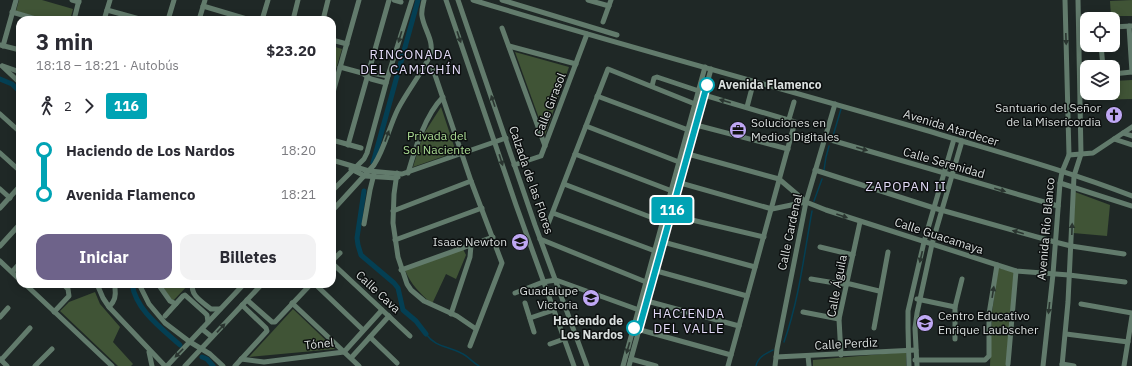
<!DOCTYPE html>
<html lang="es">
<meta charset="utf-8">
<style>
body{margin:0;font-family:"IBM Plex Sans",sans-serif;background:#f2f2f3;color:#2b2b33;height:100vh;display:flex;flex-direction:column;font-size:15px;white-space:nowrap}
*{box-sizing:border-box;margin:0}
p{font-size:13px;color:#7c7c81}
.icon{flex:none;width:22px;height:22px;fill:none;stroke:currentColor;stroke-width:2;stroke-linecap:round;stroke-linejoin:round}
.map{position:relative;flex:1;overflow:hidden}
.side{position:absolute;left:16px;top:16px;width:320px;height:272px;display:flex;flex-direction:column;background:#fff;border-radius:12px;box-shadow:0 2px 10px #0003}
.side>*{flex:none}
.badge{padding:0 8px;border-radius:3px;font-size:14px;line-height:26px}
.buttons{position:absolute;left:1080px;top:12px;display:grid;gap:8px}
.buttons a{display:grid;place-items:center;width:40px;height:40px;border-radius:8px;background:#fff;box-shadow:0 2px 10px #0003;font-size:20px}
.map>.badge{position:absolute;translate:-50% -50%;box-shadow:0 0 0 2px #fff}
.legs{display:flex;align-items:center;gap:6px;height:44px;padding:0 20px;font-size:13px}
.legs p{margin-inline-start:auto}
.summary{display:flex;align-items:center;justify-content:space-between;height:68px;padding:0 20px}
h1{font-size:22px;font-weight:800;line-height:30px}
.button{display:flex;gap:8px;margin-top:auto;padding:8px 20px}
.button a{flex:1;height:46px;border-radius:12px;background:#6e638a;color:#fff;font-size:16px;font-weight:800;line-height:46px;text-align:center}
.button a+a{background:#f2f2f3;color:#2b2b33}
ul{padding:0 20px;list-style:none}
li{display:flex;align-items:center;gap:14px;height:44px;font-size:15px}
li i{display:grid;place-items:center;width:6px;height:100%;margin:0 5px;background:currentColor}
li i::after{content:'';width:10px;height:10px;margin:-5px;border:3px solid;border-radius:50%;background:#fff}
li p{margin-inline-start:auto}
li:first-child i{background:linear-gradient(#0000 50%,currentColor 0)}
li:last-child i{background:linear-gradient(currentColor 50%,#0000 0)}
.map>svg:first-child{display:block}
.green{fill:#405436}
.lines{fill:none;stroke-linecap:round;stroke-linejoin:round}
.stream{stroke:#043f53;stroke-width:1.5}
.canal{stroke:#043f53;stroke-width:5}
.minor{stroke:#627b6c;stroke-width:5}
.oneway{fill:#2a3530}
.line-1-casing{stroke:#fff;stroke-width:9}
.line-1{stroke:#00a3b4;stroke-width:6}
.stop-1-dot{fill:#fff;stroke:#00a3b4;stroke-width:2}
.labels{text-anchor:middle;stroke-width:3;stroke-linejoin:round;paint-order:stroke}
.stop-label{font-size:12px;font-weight:bold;fill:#dadfde;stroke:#0c0f0f;text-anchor:start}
.street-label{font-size:12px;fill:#dadfde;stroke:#0c0f0f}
.poi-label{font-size:12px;fill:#dadfde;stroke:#0c0f0f;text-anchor:end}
.park-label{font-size:12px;fill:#addf95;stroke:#0c0f0f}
.neighbourhood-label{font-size:13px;letter-spacing:1px;fill:#e3dbf8;stroke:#0c0f0f}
</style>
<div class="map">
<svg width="1132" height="366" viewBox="0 0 1132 366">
<rect width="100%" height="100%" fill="#1f2826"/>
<g class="green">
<polygon points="19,0 42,0 73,9 70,20 47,20 16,11"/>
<polygon points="1132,0 1132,16 1111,16 1110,1"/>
<polygon points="332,46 342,49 334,76 332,76"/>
<polygon points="515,52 569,67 545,135"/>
<polygon points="1132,80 1132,99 1093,100 1092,93 1113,93 1113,81"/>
<polygon points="441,107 456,152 413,167 423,135"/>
<polygon points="1075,192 1110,205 1107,236 1073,233"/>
<path d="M463,249L466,255L456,279L446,274L432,304C420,293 411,285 405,270Z"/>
<polygon points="998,268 1014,272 1006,366 990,366 992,313"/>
<polygon points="161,284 189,284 173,301 171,299"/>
<polygon points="95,292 100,304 120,327 113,342 133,364 131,366 118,366 60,311 69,302"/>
<polygon points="293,309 335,349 249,357"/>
<polygon points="906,352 906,366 813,366 813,360"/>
</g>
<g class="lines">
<g class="stream">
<polyline points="833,136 841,109"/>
<polyline points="824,170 826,157 829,146"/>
<polyline points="814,201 822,179"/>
<path d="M426,334C435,347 448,346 461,353C468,356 472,362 479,366"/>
<path d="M784,342C799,300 804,255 812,211"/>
<path d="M756,366C758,357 765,354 773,350"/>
</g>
<g class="canal">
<polyline points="0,79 12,84 20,92"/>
<polyline points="373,163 418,0"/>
<polyline points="364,191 357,238 358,245 361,255 394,283 398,288 403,310 416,321 426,334"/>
<path d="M132,284C136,310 161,328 180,345"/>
<polyline points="202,357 207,359 213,366"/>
</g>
<g class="minor">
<polyline points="72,0 79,2"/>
<polyline points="394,0 401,2"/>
<polyline points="446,0 516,205 574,366"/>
<polyline points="458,0 535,225 587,366"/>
<path d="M473,0C623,46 774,86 925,130C994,151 1065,170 1132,196"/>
<polyline points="502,0 617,35"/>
<polyline points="588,0 609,6"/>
<polyline points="203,6 250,20"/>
<polyline points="107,10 143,20"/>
<polyline points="12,12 39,20"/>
<polyline points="74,20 79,0"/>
<polyline points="104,20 110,0"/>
<polyline points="168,20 174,0"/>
<polyline points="199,20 205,0"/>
<polyline points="262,20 268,0"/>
<polyline points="293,20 298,0"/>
<polyline points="323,20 328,0"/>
<polyline points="603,22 611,0"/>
<polyline points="1129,26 1132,72"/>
<polyline points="1113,27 1131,26"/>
<polyline points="502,28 545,146"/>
<polyline points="332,40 347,44"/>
<polyline points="0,45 20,50"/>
<polyline points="1101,45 1103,67"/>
<polyline points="3,46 16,0"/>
<polyline points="509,46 576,64"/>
<polyline points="2,66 20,83"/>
<polyline points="3,66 20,72"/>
<polyline points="340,67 362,73 371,79 386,83"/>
<polyline points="433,69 471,181 502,263 470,346"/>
<polyline points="367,72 388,76"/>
<polyline points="1113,74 1132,72"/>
<polyline points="652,86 654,78 657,77 699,91"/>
<polyline points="704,95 795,122 728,366"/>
<polyline points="332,96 359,0"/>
<polyline points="597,96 691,131"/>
<polyline points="747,107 752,88"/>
<polyline points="0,114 20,132"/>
<polyline points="789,119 794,102"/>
<polyline points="696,125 788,149"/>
<polyline points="586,126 679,162"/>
<polyline points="1123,133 1132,136"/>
<polyline points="824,138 1058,206"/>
<polyline points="1114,139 1132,145"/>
<polyline points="332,140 361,148"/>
<polyline points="348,145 389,0"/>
<polyline points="0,153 20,171"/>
<polyline points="575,154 672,191"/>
<polyline points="688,154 779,179 806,202 826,210 1016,271 1069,275 1125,282"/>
<polyline points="1069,155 1093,153 1132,127"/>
<polyline points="332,160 369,171 402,174 506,138"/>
<polyline points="514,165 541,156 587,34"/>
<polyline points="351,169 365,176 396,178 398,177"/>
<polyline points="815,170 934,208 1055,242 1071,246 1124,254"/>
<polyline points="397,173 394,194 393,223 398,257 407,284 411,290 424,301 457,316 476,329"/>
<path d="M408,173C415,149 425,115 443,97"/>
<polyline points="677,182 772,209 806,202"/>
<polyline points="1060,183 1132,206"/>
<polyline points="564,184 666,223"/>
<polyline points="0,189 10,198"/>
<polyline points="332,191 364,159 367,153 388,76 412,0"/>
<polyline points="0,208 20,186"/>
<path d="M332,211L374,165C385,148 389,127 398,109C408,90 421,74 430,56C435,41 424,30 422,16C421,11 423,5 424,0"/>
<polyline points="393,211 471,181"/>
<polyline points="553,213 655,251"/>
<polyline points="671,215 764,237"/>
<polyline points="364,224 370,190 374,174"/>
<polyline points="548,224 608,69 695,104"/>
<polyline points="540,239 646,282"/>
<polyline points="395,240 482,208"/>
<polyline points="663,242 755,267"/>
<polyline points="0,246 20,224"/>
<polyline points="820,247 853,255"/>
<polyline points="0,261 20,280"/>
<polyline points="332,261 340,253"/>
<polyline points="332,263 410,336"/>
<polyline points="401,270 493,237"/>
<polyline points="653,270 747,296"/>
<polyline points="12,272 20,263"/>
<polyline points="811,279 841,284 850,284 879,291"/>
<polyline points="25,284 112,366"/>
<polyline points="97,284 103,298 109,307 165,366"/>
<polyline points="139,284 149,304 165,323 190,342 210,354 223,366"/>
<polyline points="158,284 170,301 176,304"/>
<path d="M193,284C189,295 204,303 211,309H220"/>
<polyline points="315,284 363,330"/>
<polyline points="515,293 543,282 556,280 639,310"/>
<polyline points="917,299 955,307"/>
<polyline points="247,300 272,322 275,322 311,284"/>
<polyline points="647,301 739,326"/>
<polyline points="292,303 359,366"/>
<polyline points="525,303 534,332"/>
<polyline points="1081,304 1132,313"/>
<path d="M109,307C115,301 116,296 115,288"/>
<polyline points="54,312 69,296 68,289 63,284"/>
<polyline points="803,312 839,319"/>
<polyline points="451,314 470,257 471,245"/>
<polyline points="165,316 183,296 185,295 205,313 207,315 208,322"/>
<polyline points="0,317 8,308"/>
<polyline points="530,318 554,310"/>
<polyline points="874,328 888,252"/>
<polyline points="202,329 212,337"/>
<polyline points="637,329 731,355"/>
<polyline points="1066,334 1128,342"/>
<polyline points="370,337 397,363"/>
<polyline points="955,339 955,307 962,279"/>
<polyline points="550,344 564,339"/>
<polyline points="149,352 152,366"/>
<polyline points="841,355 839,319 860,222"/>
<polyline points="808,356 809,366"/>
<polyline points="776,357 916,350"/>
<polyline points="351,358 389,316"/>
<polyline points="0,359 7,366"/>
<polyline points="241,359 264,362 344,352 382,310"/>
<polyline points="631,359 656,366"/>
<polyline points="1,360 30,328"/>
<polyline points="915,360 985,360 989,356 989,314 997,265"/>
<polyline points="1008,364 1016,271"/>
<polyline points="1062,364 1074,366"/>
<polyline points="35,366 52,349"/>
<polyline points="167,366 244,284"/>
<polyline points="185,366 262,284"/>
<polyline points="235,366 267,331 266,328 242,305"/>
<polyline points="623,366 705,67"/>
<polyline points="629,366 711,69"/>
<polyline points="775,366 777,349 806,202 835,104"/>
<polyline points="909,366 908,328 908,311 924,242 954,139"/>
<polyline points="917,366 915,328 917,313 932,244 962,141"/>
<polyline points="1043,366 1053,274 1060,183 1062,172 1069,155 1065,0"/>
<polyline points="1062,366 1068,302 1074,176 1081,154 1078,0"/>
<polyline points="1124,366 1132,316"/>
</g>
</g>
<defs><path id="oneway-solid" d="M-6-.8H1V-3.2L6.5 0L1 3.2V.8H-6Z"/></defs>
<g class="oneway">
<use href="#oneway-solid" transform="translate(400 37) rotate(107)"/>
<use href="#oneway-solid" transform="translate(459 37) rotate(71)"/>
<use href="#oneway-solid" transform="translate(1066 39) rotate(88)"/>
<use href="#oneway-solid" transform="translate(493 101) rotate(-109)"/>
<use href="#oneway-solid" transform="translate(725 101) rotate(-164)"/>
<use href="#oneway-solid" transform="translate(387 136) rotate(-70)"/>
<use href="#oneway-solid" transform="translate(862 149) rotate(16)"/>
<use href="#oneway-solid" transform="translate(501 160) rotate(72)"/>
<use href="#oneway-solid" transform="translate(1000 190) rotate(16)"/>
<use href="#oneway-solid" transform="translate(842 216) rotate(19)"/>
<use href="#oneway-solid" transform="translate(1072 229) rotate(-88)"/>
<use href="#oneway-solid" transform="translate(1018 232) rotate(-164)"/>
<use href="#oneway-solid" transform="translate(921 257) rotate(103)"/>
<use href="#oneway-solid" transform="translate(993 292) rotate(-81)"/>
<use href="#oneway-solid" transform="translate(1049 308) rotate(96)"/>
<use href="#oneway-solid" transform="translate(221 328) rotate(-47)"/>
<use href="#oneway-solid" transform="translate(628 348) rotate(106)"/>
<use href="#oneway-solid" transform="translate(179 353) rotate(134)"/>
</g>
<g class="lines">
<g class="line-1-casing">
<polyline id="line-1" points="634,328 639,329 707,85"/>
</g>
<use href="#line-1" class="line-1"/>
</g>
<defs>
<g id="church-disc" transform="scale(0.9)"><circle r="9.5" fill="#bfa8f4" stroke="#0c0f0f"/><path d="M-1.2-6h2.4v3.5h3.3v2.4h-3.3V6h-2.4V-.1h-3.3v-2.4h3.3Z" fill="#111"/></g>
<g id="office-disc" transform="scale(0.9)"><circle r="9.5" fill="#bfa8f4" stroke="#0c0f0f"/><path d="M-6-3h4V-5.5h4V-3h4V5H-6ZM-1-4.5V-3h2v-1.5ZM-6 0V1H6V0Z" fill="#111"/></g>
<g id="school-disc" transform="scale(0.9)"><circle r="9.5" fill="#bfa8f4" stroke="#0c0f0f"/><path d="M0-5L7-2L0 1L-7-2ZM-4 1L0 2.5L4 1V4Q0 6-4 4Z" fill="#111"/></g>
</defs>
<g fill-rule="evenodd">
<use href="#church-disc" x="1114" y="115"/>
<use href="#office-disc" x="738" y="130"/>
<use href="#school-disc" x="520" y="242"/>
<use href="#school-disc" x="591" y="298"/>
<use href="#school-disc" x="925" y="323"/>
</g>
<g class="stop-1-dot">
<circle cx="707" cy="85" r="7"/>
<circle cx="634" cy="328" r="7"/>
</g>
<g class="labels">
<g class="stop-label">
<text x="718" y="89">Avenida Flamenco</text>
<text x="623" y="325" text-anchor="end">Haciendo de<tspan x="623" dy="14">Los Nardos</tspan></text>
</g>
<g class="street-label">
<text transform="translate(550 105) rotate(-69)" y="4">Calle Girasol</text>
<text transform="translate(951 128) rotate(17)" y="4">Avenida Atardecer</text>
<text transform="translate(944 163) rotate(16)" y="4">Calle Serenidad</text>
<text transform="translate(531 180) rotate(71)" y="4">Calzada de las Flores</text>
<text transform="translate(1046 229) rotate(-85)" y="4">Avenida Río Blanco</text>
<text transform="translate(790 232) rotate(-78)" y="4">Calle Cardenal</text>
<text transform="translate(939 236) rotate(18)" y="4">Calle Guacamaya</text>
<text transform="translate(837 286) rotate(-79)" y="4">Calle Águila</text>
<text transform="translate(378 292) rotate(43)" y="4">Calle Cava</text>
<text transform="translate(319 344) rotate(-6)" y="4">Tónel</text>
<text transform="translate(846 344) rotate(-3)" y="4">Calle Perdiz</text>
</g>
<g class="poi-label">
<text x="1101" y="112">Santuario del Señor<tspan x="1101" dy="14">de la Misericordia</tspan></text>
<text x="751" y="127" text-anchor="start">Soluciones en<tspan x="751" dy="14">Medios Digitales</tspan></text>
<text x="507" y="246">Isaac Newton</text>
<text x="578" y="295">Guadalupe<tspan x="578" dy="14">Victoria</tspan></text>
<text x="938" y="320" text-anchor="start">Centro Educativo<tspan x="938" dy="14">Enrique Laubscher</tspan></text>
</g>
<g class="park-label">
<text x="437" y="140">Privada del<tspan x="437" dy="14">Sol Naciente</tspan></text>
</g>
<g class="neighbourhood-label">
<text x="411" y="59">RINCONADA<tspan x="411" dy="15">DEL CAMICHÍN</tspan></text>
<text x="906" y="191">ZAPOPAN II</text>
<text x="689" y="318">HACIENDA<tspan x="689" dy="15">DEL VALLE</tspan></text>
</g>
</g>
</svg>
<div class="buttons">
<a><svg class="icon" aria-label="locate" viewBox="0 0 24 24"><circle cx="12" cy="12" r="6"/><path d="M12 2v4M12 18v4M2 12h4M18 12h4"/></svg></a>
<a><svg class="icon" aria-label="layers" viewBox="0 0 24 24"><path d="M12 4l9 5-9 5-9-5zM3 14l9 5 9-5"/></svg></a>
</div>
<b class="badge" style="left:672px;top:210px;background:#00a3b4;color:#fff">116</b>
<section class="side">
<div class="summary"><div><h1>3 min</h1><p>18:18 – 18:21 · Autobús</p></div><b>$23.20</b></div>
<div class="legs"><svg class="icon" aria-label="walk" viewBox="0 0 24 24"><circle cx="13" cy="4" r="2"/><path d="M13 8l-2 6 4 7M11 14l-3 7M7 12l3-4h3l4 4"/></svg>2<svg class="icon" aria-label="forward" viewBox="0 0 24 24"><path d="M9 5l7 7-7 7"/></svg><b class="badge" style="background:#00a3b4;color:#fff">116</b></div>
<ul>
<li><i style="color:#00a3b4"></i><b>Haciendo de Los Nardos</b><p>18:20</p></li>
<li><i style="color:#00a3b4"></i><b>Avenida Flamenco</b><p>18:21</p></li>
</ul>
<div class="button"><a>Iniciar</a><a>Billetes</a></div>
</section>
</div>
